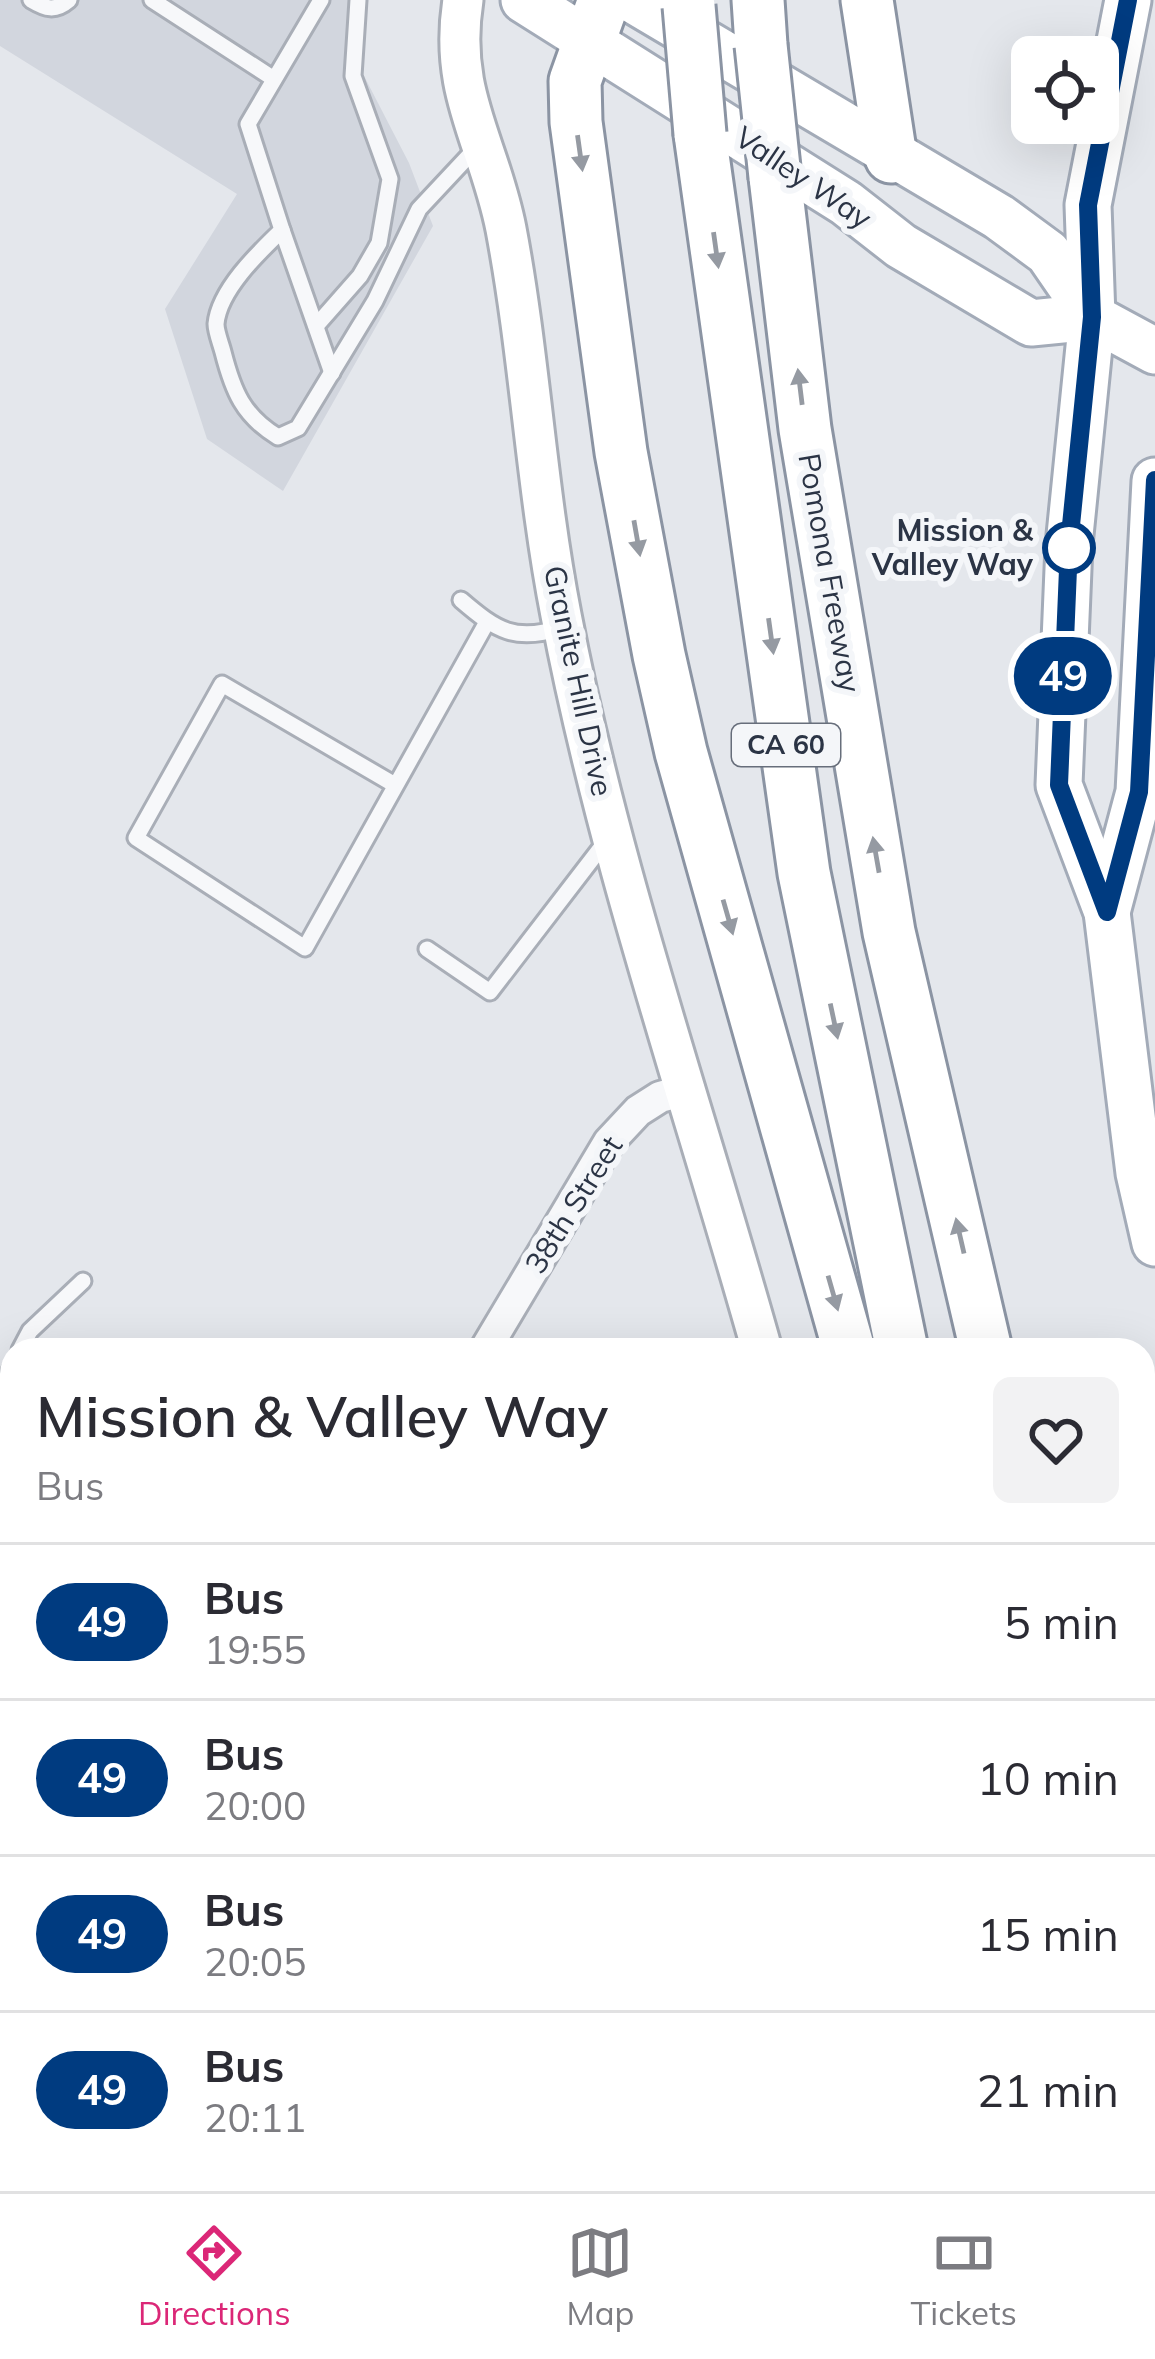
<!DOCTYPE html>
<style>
body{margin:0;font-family:Mulish,sans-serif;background:#f2f2f3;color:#2b2b33;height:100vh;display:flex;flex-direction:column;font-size:45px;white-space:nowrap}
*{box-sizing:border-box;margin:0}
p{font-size:39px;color:#7c7c81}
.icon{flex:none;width:66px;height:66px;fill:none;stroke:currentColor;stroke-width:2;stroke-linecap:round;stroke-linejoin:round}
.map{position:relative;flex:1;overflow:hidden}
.sheet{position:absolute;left:0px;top:1338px;width:1155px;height:855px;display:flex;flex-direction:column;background:#fff;border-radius:36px 36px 0 0;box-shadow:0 12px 48px #0002}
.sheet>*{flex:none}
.badge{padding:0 24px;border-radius:39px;font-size:42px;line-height:78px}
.fabs{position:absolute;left:1011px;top:36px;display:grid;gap:24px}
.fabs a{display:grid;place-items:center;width:108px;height:108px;border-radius:18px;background:#fff;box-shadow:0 12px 48px #0002;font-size:60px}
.map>.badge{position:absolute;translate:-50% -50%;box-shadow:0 0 0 6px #fff}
.round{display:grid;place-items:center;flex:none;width:126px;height:126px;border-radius:18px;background:#f2f2f3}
.overview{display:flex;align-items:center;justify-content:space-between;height:204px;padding:0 36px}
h1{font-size:57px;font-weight:600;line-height:90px}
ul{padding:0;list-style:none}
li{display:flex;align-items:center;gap:36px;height:156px;padding:0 36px;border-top:3px solid #e1e1e2}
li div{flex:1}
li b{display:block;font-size:45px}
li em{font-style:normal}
li .badge{min-width:132px;font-weight:700;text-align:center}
.tab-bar{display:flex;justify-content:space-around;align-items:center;height:168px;border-top:3px solid #e1e1e2;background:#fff;font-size:33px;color:#7c7c81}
.tab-bar a{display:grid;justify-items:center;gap:6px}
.tab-bar .current{color:#db2777}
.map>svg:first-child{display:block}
.built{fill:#d2d6de}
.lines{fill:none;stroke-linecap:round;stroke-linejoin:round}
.lane-casing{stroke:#a9aeb7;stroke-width:21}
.street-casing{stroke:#a9aeb7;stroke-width:36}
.secondary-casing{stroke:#a9aeb7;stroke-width:45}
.primary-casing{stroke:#a3abb8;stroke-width:51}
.highway-casing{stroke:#8b94a3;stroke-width:57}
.lane{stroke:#f7f8fa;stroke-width:15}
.street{stroke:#f7f8fa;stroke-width:30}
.secondary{stroke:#fff;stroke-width:39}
.primary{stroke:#fff;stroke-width:45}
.highway{stroke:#fff;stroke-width:51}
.highway-bridge-casing{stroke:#8b94a3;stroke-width:57;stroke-linecap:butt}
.highway-bridge{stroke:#fff;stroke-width:51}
.oneway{fill:#959aa2}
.line-casing{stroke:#fff;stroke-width:27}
.line{stroke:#003b80;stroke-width:18}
.stop-dot{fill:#fff;stroke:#003b80;stroke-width:6}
.labels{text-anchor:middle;stroke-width:12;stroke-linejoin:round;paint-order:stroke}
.shield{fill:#f4f6f9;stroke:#676e7b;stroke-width:3}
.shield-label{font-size:27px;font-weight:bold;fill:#2b3445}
.street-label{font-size:30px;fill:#2b3445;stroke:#f4f6f9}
.stop-label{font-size:30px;font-weight:bold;fill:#2b3445;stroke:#f4f6f9;text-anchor:end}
</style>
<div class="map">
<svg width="1155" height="2191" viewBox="0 0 1155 2191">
<rect width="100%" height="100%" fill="#e4e7ec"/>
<polygon class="built" points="0,0 367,0 363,74 409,163 433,226 283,491 207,439 165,309 237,194 0,46"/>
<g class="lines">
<g class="lane-casing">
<g id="lane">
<path d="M31,0C46,9 55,12 69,0"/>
<polyline points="152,0 274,79"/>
<path d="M321,0L248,124L282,230C259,252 219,290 216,324C216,332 221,344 223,352C233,391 243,416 278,437L298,428L375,301L419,209L477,147"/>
<polyline points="282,230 332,373"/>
<polyline points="316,326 360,276 379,243 390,179 353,76 358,0"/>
<path d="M461,600C497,631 515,642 561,628"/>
<polyline points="395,785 222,684 136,838 305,948 487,622"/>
<polyline points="427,949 490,992 606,841"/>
<polyline points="20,1350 30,1331 83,1281"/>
<polyline points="0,1391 12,1367"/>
<polyline points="0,2091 12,2099"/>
</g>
</g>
<g class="street-casing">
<g id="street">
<polyline points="485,1350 609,1142 638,1111 660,1097 689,1089"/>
<polyline points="0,1669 12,1673"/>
<polyline points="0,2151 12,2131"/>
</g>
</g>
<g class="secondary-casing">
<g id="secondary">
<path d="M463,0C448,94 489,142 506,229C530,356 536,487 561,615C608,863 694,1107 762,1350"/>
<polyline points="962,2181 965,2191"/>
</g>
</g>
<g class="primary-casing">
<g id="primary">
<polyline points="524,0 846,203 901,246 1031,323 1092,317"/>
<polyline points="633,0 999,217 1048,253 1092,317 1155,351"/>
<polyline points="1128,0 1088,205 1092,317 1069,545 1059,785 1107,912 1139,1173 1155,1243"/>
<polyline points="1107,912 1139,792 1155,481"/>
</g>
</g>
<g class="highway-casing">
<g id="highway">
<polyline points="604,0 575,81 576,122 621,452 659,655 681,752 849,1350"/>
<polyline points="758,0 761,45"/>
<polyline points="867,0 891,157"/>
<polyline points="700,134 804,873 902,1350"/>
<polyline points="775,177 805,429 889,932 986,1350"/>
<polyline points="1143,2014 1155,2063"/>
<polyline points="1075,2181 1078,2191"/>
</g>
</g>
<use href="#lane" class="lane"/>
<use href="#street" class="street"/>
<use href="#secondary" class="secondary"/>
<use href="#primary" class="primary"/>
<use href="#highway" class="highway"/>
<g class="highway-bridge-casing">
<g id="highway-bridge">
<polyline points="689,6 700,134"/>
<polyline points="761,45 775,177"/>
</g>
</g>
<use href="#highway-bridge" class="highway-bridge"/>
</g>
<defs><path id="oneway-solid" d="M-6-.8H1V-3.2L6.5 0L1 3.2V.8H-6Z" transform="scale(3)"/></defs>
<g class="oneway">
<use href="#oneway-solid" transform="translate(580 153) rotate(82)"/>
<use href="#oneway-solid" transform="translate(716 250) rotate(82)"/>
<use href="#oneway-solid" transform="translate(800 387) rotate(-97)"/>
<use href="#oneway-solid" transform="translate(637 538) rotate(80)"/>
<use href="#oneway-solid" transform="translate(771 636) rotate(82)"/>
<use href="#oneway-solid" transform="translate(876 855) rotate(-100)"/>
<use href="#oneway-solid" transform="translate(728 917) rotate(74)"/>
<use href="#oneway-solid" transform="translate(834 1021) rotate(78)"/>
<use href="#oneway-solid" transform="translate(960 1236) rotate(-103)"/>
<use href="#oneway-solid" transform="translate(833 1293) rotate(74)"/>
</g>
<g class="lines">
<g class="line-casing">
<polyline id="line" points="1128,0 1088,205 1092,317 1069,545 1059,785 1107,912 1139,792 1155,480"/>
</g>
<use href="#line" class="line"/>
</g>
<circle class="stop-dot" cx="1069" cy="548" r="24"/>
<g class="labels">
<rect class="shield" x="732" y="724" width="108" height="42" rx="9"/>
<g class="shield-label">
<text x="786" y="754">CA 60</text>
</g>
<g class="street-label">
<text transform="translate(803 178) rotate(34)" y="10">Valley Way</text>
<text transform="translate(829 573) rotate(80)" y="10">Pomona Freeway</text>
<text transform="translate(578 681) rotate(78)" y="10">Granite Hill Drive</text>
<text transform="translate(574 1205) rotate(-58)" y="10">38th Street</text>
</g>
<g class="stop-label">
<text x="1033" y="541">Mission &amp;<tspan x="1033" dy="34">Valley Way</tspan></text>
</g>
</g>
</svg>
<div class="fabs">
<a><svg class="icon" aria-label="locate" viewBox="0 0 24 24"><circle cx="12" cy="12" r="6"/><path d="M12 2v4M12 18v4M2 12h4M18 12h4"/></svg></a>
</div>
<b class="badge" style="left:1063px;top:676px;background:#003b80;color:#fff">49</b>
<section class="sheet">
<div class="overview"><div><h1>Mission &amp; Valley Way</h1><p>Bus</p></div><a class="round"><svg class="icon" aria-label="heart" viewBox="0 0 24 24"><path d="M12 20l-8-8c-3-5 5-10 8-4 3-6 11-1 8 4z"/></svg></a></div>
<ul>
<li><span class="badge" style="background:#003b80;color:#fff">49</span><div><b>Bus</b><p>19:55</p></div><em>5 min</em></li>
<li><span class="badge" style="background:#003b80;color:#fff">49</span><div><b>Bus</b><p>20:00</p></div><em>10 min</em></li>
<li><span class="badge" style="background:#003b80;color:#fff">49</span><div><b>Bus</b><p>20:05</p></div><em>15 min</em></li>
<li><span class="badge" style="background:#003b80;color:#fff">49</span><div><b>Bus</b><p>20:11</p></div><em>21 min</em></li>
</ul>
</section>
</div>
<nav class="tab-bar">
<a class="current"><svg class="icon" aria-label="directions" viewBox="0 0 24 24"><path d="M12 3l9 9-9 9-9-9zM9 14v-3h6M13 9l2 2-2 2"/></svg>Directions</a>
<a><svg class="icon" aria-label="map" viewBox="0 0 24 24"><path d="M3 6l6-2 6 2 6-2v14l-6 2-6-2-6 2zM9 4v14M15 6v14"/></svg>Map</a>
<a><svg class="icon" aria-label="tickets" viewBox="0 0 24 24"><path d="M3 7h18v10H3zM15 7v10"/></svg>Tickets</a>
</nav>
